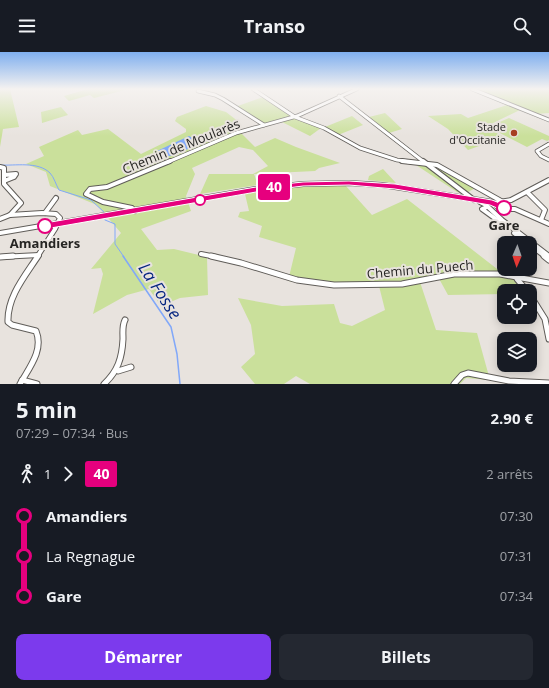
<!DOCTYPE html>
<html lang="fr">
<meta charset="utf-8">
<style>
body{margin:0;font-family:"Open Sans",sans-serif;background:#242831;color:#f1f3f6;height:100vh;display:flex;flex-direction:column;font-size:15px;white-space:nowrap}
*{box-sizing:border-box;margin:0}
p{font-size:13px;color:#9ea1a6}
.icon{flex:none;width:22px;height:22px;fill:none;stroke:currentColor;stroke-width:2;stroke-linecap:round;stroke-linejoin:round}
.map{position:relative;height:332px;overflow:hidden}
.drawer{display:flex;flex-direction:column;background:#171b24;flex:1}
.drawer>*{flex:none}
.badge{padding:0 8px;border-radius:3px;font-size:14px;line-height:26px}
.needle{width:26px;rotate:182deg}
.buttons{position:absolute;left:497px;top:184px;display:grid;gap:8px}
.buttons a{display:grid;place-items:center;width:40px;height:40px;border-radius:8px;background:#171b24;box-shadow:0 2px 10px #0003;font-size:20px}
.map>.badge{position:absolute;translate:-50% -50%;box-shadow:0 0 0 2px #fff}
.legs{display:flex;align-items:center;gap:6px;height:44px;padding:0 16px;font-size:13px}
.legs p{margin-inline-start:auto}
.head{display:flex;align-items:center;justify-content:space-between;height:68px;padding:0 16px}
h1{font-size:22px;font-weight:700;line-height:30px}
.button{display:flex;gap:8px;margin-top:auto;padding:8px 16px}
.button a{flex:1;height:46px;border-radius:8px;background:#7c3aed;color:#fff;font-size:16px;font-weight:700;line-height:46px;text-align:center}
.button a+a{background:#242831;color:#f1f3f6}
ul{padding:0 16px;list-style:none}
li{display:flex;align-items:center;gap:14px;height:40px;font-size:15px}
li i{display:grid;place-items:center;width:6px;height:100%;margin:0 5px;background:currentColor}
li i::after{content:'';width:10px;height:10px;margin:-5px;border:3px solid;border-radius:50%;background:#171b24}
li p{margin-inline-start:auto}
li:first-child i{background:linear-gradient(#0000 50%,currentColor 0)}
li:last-child i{background:linear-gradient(currentColor 50%,#0000 0)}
header{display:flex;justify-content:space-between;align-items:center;height:52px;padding:0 16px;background:#171b24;font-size:18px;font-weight:700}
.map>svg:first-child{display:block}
.green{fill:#cae09b}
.water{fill:#81a8f9}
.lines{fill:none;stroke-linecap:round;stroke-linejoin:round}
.stream-far1{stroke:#81a8f9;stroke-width:1}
.stream{stroke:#81a8f9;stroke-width:1.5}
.minor-far2-casing{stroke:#605d59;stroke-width:4.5}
.minor-far1-casing{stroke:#605d59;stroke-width:6}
.minor-casing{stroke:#605d59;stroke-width:7}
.minor-far2{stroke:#fff;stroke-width:3}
.minor-far1{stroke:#fff;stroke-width:4}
.minor{stroke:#fff;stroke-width:5}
.line-1{fill:#e6007e;stroke:#fff}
.poi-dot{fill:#a73e21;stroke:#e8e3de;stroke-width:1.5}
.stop-1-dot{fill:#fff;stroke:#e6007e;stroke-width:2}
.labels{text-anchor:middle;stroke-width:4;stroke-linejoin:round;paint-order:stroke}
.far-poi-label{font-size:11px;fill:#262523;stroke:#e8e3de;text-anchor:end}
.street-label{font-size:13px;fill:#262523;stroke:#e8e3de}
.stop-label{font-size:13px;font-weight:bold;fill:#262523;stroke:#e8e3de}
.near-water-label{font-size:17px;font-style:italic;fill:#052580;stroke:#e8e3de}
</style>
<header><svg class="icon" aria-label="menu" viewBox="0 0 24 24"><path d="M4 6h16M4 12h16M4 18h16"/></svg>Transo<svg class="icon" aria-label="search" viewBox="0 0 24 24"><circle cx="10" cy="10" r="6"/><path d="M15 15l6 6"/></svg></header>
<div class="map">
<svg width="549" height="332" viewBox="0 0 549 332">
<rect width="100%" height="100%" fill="#e8e3de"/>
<g class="green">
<polygon points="0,37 10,37 19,75 3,77 0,95"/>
<polygon points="88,37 129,37 94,46 90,43 69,49 64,44"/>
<polygon points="475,37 548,37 549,39 549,61 535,62"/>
<polygon points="263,45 293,66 321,76 310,84 282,70 265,74 235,55"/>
<polygon points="507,53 520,58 485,75 504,85 468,98 448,77 428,64 461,62 468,66"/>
<polygon points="206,54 226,60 239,70 234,74 255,95 275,86 296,95 340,111 319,116 315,119 254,122 258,133 200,142 209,122 253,122 268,114 253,98 239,95 192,116 195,122 186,144 191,159 141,177 157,198 174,197 207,205 208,243 180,246 161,254 149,237 127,243 93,262 103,222 101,216 91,217 121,181 97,153 50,134 46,120 26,112 44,104 39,95 78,78 82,83 108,77 141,102 186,80 186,77 175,69 177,65"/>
<polygon points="61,55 68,63 42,71 41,60"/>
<polygon points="385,61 402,77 389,81 369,65"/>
<polygon points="352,64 363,73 338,83 325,75"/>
<polygon points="509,66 549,84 549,88 547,89 542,87 527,95 488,75"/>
<polygon points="413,111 436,115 475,136 465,142 457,140"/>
<polygon points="383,117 396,131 368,128 369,124"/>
<polygon points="345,133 372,163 407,147 501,220 521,229 530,239 504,239 504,242 448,243 437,223 419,227 436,278 477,281 490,328 466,326 460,332 310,332 296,324 284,332 255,332 241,315 255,302 251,273 238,246 282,254 334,252 340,271 352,274 385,258 379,234 329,235 288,229 296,196 259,185 262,174 238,165 240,160 249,159 245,142 294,134"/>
</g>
<path class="water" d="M189,84L196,88L197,90C190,98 164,110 156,102L157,99Z"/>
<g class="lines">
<g class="stream-far1">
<path d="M0,113C15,114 38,109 50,121C54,125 56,133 59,138L91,148L105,161"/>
<polyline points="105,168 115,172 115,192 124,205"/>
</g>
<polyline class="stream" points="123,204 171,275 177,302 180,332"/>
<g class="minor-far2-casing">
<g id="minor-far2">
<polyline points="253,37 295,65 324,76 360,96 397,108 410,110"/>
<polyline points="472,37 549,68"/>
<polyline points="198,39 215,43 223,47 264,73"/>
<polyline points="339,44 424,110"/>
<polyline points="549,92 537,99 541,104 549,108"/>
<polyline points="168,110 236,81 297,64 357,37"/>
</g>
</g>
<g class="minor-far1-casing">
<g id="minor-far1">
<polyline points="402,109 437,113 503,150"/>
<polyline points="423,109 474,148"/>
<polyline points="0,115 4,116 4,132 21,151 10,163 0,167"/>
<polyline points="4,123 16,122 14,125 4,129"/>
<polyline points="527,140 545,158 541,168"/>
<polyline points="480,150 486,153 502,168 549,204"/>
<polyline points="493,151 511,148 549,128"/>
<polyline points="487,155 482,157 500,170"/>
<polyline points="499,157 515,157 549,172"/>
<polyline points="135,159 132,156 103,150 86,142 90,137 107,135 170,109"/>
<polyline points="45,161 56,146"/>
<polyline points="10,163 42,161 56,162 60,166 55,177 37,205"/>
<polyline points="0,181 256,137 303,132 349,131 382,133 492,150 498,155"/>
<polyline points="514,181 527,191"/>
<polyline points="530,193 546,205"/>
<polyline points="201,202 216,205"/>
<polyline points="0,205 39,203"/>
</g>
</g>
<g class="minor-casing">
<g id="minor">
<polyline points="211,204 241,211 297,228 334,233 402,232 454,222 500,222 549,231"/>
<polyline points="544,204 549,208"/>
<polyline points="0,205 13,204"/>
<polyline points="517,227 527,239"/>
<polyline points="530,243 545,267 549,287"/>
<polyline points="118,319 131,315"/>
<polyline points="22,328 37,332"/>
<path d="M20,332C29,316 44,298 36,279L12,273L8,270C7,245 25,224 38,204"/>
<path d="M104,332C118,319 122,306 123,287C123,280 122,274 125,268"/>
<polyline points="454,332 462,323 468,321 509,329 549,331"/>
</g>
</g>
<use href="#minor-far2" class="minor-far2"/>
<use href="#minor-far1" class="minor-far1"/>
<use href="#minor" class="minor"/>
</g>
<linearGradient id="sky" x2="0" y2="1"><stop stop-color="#7fafef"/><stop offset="0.44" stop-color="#f5f2f0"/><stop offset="1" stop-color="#f5f2f0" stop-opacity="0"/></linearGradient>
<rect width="549" height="84" fill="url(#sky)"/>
<polygon class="line-1" points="349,129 395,132 492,148 507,154 508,156 504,159 490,153 395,137 349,133 303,134 256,140 45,177 41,174 45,171 256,135 303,130"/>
<circle class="poi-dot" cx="514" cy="81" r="4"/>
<g class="stop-1-dot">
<circle cx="200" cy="148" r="5"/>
<circle cx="504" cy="156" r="7"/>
<circle cx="45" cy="174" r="7"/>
</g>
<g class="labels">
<g class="far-poi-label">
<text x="506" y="79">Stade<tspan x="506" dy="13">d'Occitanie</tspan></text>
</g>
<g class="street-label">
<text transform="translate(181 94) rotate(-22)" y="5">Chemin de Moularès</text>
<text transform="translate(420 217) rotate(-5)" y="5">Chemin du Puech</text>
</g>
<g class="stop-label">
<text x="504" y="178">Gare</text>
<text x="45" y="196">Amandiers</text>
</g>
<g class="near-water-label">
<text transform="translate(160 239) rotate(57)" y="6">La Fosse</text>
</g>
</g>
</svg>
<div class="buttons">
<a><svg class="needle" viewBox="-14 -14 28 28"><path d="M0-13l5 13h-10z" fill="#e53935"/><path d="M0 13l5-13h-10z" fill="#9ea1a6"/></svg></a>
<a><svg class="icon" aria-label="locate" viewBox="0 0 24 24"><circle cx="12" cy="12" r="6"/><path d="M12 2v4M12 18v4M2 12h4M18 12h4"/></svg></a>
<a><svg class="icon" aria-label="layers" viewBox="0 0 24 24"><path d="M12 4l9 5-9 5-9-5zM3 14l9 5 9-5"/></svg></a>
</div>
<b class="badge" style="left:274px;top:135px;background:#e6007e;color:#fff">40</b>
</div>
<section class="drawer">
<div class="head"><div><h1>5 min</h1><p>07:29 – 07:34 · Bus</p></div><b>2.90 €</b></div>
<div class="legs"><svg class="icon" aria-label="walk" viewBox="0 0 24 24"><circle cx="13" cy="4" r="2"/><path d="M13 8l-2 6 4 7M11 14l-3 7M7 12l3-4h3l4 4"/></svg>1<svg class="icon" aria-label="forward" viewBox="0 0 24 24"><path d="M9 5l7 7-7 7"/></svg><b class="badge" style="background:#e6007e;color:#fff">40</b><p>2 arrêts</p></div>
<ul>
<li><i style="color:#e6007e"></i><b>Amandiers</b><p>07:30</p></li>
<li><i style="color:#e6007e"></i><span>La Regnague</span><p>07:31</p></li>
<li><i style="color:#e6007e"></i><b>Gare</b><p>07:34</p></li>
</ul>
<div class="button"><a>Démarrer</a><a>Billets</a></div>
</section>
